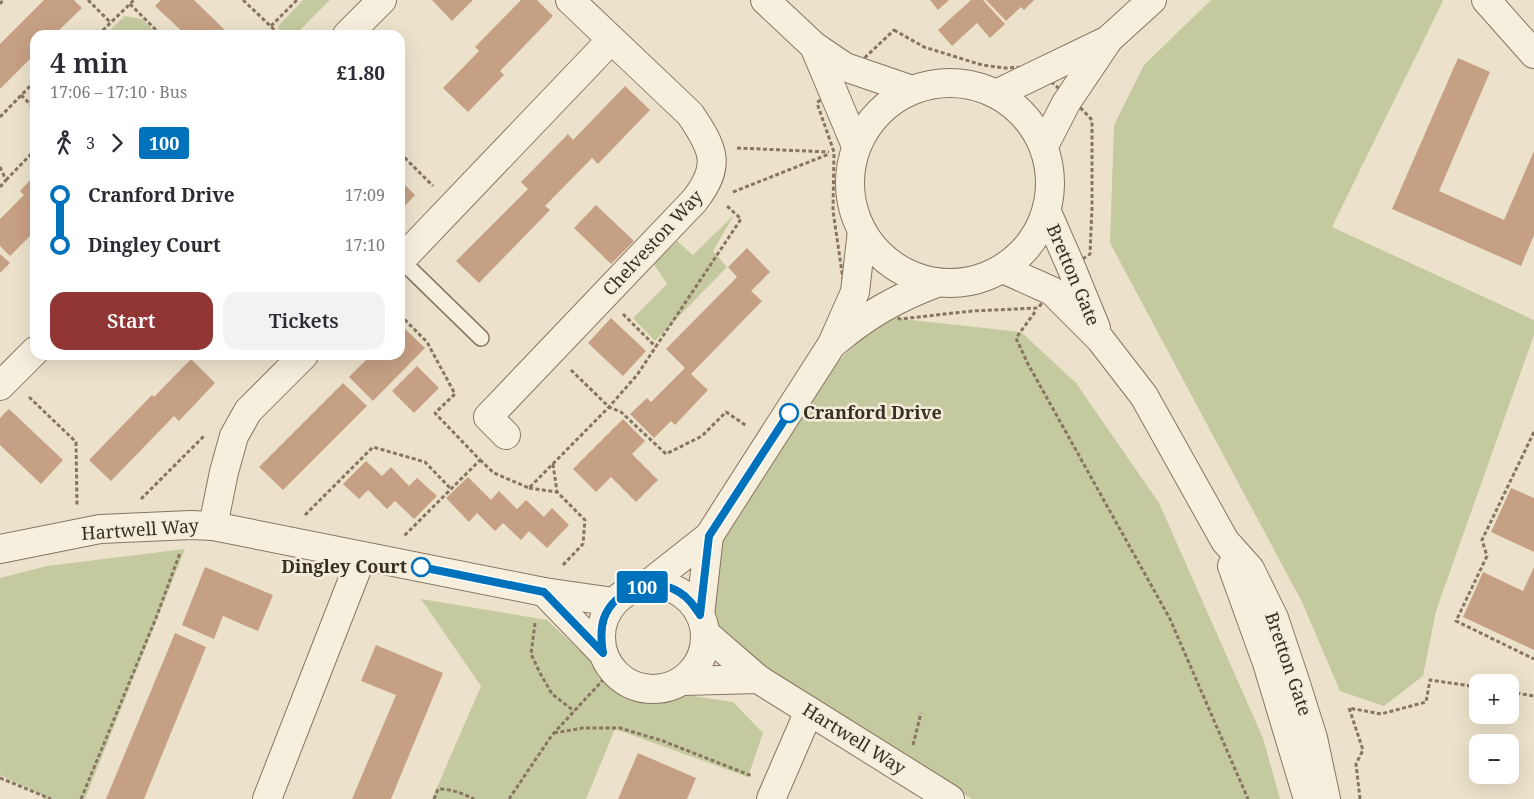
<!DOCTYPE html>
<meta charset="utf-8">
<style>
body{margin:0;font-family:"Noto Serif",serif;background:#f2f2f3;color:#2b2b33;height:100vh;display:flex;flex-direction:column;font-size:19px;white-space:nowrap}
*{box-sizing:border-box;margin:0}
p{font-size:16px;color:#7c7c81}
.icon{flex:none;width:28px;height:28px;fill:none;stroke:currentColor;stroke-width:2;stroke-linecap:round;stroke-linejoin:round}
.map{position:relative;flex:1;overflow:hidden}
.drawer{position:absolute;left:30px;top:30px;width:375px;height:330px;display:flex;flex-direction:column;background:#fff;border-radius:15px;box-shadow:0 5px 20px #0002}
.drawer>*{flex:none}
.badge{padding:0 10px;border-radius:4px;font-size:18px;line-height:32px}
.fabs{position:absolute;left:1469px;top:674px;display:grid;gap:10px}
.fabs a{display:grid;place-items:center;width:50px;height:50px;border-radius:10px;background:#fff;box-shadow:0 5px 20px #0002;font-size:25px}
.map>.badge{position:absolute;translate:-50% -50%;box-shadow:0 0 0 2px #fff}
.legs{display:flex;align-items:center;gap:8px;height:55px;padding:0 20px;font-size:16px}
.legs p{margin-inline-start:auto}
.summary{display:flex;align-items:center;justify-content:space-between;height:85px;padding:0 20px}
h1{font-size:28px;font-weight:600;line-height:38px}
.primary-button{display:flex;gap:10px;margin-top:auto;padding:10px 20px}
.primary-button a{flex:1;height:58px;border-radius:15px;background:#913535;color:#fff;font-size:20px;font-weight:600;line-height:58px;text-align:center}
.primary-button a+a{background:#f2f2f3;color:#2b2b33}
ul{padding:0 20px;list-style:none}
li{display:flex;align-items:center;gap:18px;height:50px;font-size:19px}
li i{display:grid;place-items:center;width:8px;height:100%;margin:0 6px;background:currentColor}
li i::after{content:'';width:12px;height:12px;margin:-6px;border:4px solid;border-radius:50%;background:#fff}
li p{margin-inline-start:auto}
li:first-child i{background:linear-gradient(#0000 50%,currentColor 0)}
li:last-child i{background:linear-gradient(currentColor 50%,#0000 0)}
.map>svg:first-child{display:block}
.green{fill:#c4c99f}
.building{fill:#c6a084}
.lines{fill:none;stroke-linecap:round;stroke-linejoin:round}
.service-casing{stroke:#877560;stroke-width:18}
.minor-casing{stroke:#877560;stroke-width:30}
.tertiary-casing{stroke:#877560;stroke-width:30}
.path{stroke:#877560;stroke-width:3;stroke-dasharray:4 2.5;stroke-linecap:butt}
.service{stroke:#f7efde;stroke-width:15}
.minor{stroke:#f7efde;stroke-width:28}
.tertiary{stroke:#f7efde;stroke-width:28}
.line-1-casing{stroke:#fff;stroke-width:11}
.line-1{stroke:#0072bc;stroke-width:8}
.stop-1-dot{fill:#fff;stroke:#0072bc;stroke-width:2.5}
.labels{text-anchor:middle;stroke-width:5;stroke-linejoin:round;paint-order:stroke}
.street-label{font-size:18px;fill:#392e22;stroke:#f4ecda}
.stop-label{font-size:18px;font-weight:bold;fill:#392e22;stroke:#f4ecda;text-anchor:start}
</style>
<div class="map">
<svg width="1534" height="799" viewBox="0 0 1534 799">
<rect width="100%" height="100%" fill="#ece2cb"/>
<g class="green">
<polygon points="303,0 330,0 295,35 284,35 278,28 279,25"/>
<polygon points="1211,0 1442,0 1443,1 1332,227 1534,320 1534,335 1436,611 1423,676 1384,706 1340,691 1302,602 1110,243 1114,125 1144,65"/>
<polygon points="125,16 142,19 158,35 105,35"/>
<polygon points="734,215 713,251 727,267 655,341 633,318 667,284 654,264 677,241 693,255"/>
<polygon points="884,317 1021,332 1076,383 1159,503 1263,738 1280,799 972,799 820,706 712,629 718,539 830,369"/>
<polygon points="185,549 85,799 43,799 44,796 0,775 0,578 47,566"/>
<polygon points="421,599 547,620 604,673 632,696 679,694 733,702 763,733 748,777 615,729 586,799 432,799 481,686"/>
</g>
<g class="building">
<polygon points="44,0 74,0 82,8 54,35 35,35 35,54 0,89 0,44"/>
<polygon points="161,0 194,0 230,35 186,35 155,6"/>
<polygon points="432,0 473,0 452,21"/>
<polygon points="521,0 537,0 553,16 500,71 504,75 468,112 443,88 479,51 475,47"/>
<polygon points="930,0 949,0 938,10"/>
<polygon points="971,0 983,0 1005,24 990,38 977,23 952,46 938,30"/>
<polygon points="986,0 1034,0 1024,10 1021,7 1006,21"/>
<polygon points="1458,58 1490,72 1439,191 1504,220 1534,151 1534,235 1521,266 1392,209"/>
<polygon points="625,86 650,110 598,164 592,158 545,206 550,210 479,283 456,261 528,189 521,182 568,134 573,140"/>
<polygon points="35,175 35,231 10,256 0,246 0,219 24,195 20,191"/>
<polygon points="400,180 415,195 400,211"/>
<polygon points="596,205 634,241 611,264 574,228"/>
<polygon points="747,248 770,272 751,291 762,301 691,374 708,390 675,425 671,421 654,438 630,414 647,398 651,402 685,368 666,349 737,277 728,267"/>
<polygon points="0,254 10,263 0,273"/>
<polygon points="611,318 646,351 623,376 588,343"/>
<polygon points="401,325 425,348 373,401 349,377 371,355 400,355"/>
<polygon points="191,359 215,383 179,421 174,416 111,481 89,460 152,395 154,397"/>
<polygon points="417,366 439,388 414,413 392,391"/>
<polygon points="343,383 367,406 283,490 259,467"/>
<polygon points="9,409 63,460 41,484 0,445 0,418"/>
<polygon points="623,419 645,441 632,454 658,480 636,502 611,477 596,492 573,469"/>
<polygon points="366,461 382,476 391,467 409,486 417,478 437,496 414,519 395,501 387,509 368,490 359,499 343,484"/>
<polygon points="468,477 491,500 499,491 517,509 526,500 544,517 552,508 569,525 547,548 529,531 521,540 503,523 495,531 477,513 469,522 446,498"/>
<polygon points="1511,488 1534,498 1534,552 1491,532"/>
<polygon points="205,567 273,595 258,631 223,616 214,639 182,625"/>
<polygon points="1534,567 1534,650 1463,617 1483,572 1523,591"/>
<polygon points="175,633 206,647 144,799 106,799"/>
<polygon points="376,645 443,673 391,799 352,799 396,695 361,681"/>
<polygon points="638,753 696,778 687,799 618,799"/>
</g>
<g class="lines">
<g class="service-casing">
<polyline id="service" points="401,260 481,338"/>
</g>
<g class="minor-casing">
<g id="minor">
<polyline points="1486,0 1534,54"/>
<polyline points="347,35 382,0"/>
<polyline points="400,261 611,40"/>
<polyline points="0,386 35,351"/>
<path d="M506,435L488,417L694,201C722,166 714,149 690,114L570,0"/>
<polyline points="213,526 224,472 234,436 248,411 304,355"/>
<polyline points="267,799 362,556"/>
<polyline points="771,799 809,711"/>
</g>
</g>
<g class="tertiary-casing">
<g id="tertiary">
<polyline points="765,0 814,46 845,67 912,90"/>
<polyline points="814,46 856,146"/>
<circle cx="950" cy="183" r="100"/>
<polyline points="996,94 1108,40"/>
<polyline points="1044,146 1066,103 1109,39 1152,0"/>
<polyline points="1047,212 1071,267 1096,328"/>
<polyline points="1003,269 1052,291 1100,339 1144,396 1225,541 1250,569 1274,618 1295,681 1313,738 1326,799"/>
<path d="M835,342C867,315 895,299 934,284"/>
<polyline points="0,549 100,529 191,525 213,526 544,592 614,602"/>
<polyline points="1232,566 1267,663 1308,799"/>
<circle cx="653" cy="637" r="52"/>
<polyline points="647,585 709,536 832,344 855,292 862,231"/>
<polyline points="544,592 603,653"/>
<polyline points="700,615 709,536"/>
<polyline points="705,633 758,679 950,799"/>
<polyline points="683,681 758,679"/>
</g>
</g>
<g class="path">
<polyline points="88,0 110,22"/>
<polyline points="243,0 280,35"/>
<polyline points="0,4 3,0"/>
<polyline points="130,4 161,35"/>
<polyline points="271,26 297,0"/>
<polygon points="894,30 924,47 982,65 1005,68 1028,67 1042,74 1076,103 1092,120 1092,207 1090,254 1071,267 1038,308 972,311 900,319 844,286 833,211 834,152 817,103"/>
<polyline points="98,35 134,0"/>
<polyline points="21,95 35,109"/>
<polyline points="0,117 35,81"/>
<polyline points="737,148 829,152"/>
<polyline points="400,153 433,186"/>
<polyline points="0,167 6,180 0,187"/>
<polyline points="6,180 35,150"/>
<polyline points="733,192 829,154"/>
<polyline points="1035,312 1016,338 1028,364 1170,619 1248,799"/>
<polyline points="623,314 656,347"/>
<polyline points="400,315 427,342 455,394 435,413 480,460 404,536"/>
<polyline points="571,370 609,407 621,412 666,454 702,436 726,412 747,426"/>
<polyline points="29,397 76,442 77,505"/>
<polyline points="1534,432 1482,540 1487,556 1456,621 1534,659"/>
<polyline points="480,460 494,473 529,488 609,407 637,375 741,219 726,205"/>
<polyline points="553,464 557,492"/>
<polyline points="529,488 557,492 585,520 583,544 562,566"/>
<polyline points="141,499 204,436"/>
<polyline points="305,515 373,447 425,462 451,489"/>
<polyline points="535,623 531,654 540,673 552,694 574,711"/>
<polyline points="1510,692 1534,696"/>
<polyline points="554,733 583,728 620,728 663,741 752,776"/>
<polyline points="913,745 921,713"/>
<polyline points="0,778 51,799"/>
<polyline points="81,799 156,618 180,553"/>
<path d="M434,799L438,789C451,789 462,793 474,799"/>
<polyline points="509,799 552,735 603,680"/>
<polyline points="1360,799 1356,764 1363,750 1349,708 1381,714 1426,702 1430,680 1478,687"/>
</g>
<use href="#service" class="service"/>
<use href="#minor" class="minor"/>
<use href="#tertiary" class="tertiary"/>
</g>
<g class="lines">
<g class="line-1-casing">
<path id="line-1" d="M421,567L544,592L603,653C601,641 600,630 604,618C615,589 653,576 679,592C689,598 694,606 700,615L709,536L789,413"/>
</g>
<use href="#line-1" class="line-1"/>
</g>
<g class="stop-1-dot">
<circle cx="789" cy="413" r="9"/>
<circle cx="421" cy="567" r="9"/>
</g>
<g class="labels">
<g class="street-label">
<text transform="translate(653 243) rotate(-47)" y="6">Chelveston Way</text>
<text transform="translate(1073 275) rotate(67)" y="6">Bretton Gate</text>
<text transform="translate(140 530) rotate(-4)" y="6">Hartwell Way</text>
<text transform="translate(1288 664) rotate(71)" y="6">Bretton Gate</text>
<text transform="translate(854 739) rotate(32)" y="6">Hartwell Way</text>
</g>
<g class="stop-label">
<text x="803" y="419">Cranford Drive</text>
<text x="407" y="573" text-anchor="end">Dingley Court</text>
</g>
</g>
</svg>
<div class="fabs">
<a>+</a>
<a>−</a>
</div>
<b class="badge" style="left:642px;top:587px;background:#0072bc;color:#fff">100</b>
<section class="drawer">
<div class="summary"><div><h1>4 min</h1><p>17:06 – 17:10 · Bus</p></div><b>£1.80</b></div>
<div class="legs"><svg class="icon" aria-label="walk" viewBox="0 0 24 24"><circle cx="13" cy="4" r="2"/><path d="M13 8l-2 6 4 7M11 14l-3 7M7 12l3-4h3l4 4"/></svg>3<svg class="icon" aria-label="forward" viewBox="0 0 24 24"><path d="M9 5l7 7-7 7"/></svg><b class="badge" style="background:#0072bc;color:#fff">100</b></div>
<ul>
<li><i style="color:#0072bc"></i><b>Cranford Drive</b><p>17:09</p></li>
<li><i style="color:#0072bc"></i><b>Dingley Court</b><p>17:10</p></li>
</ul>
<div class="primary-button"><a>Start</a><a>Tickets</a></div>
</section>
</div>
